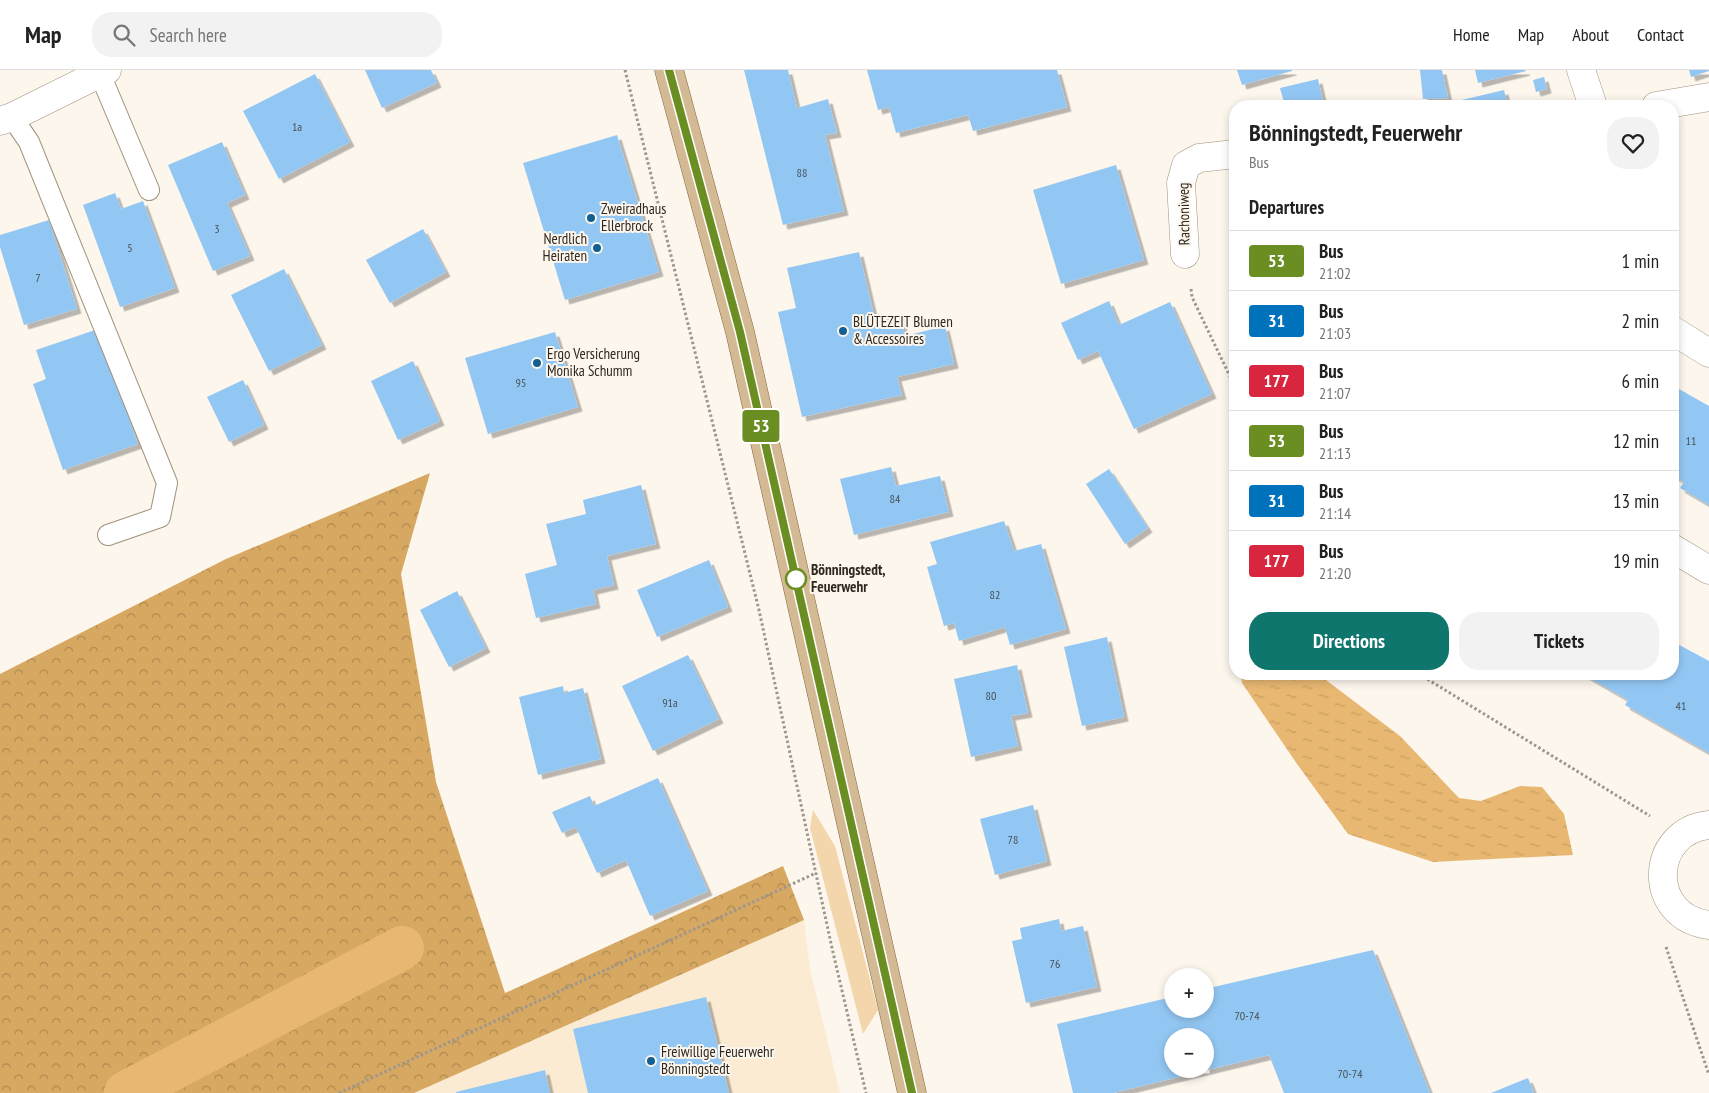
<!DOCTYPE html>
<meta charset="utf-8">
<style>
body{margin:0;font-family:"PT Sans Narrow",sans-serif;background:#f2f2f2;color:#222;height:100vh;display:flex;flex-direction:column;font-size:19px;white-space:nowrap}
*{box-sizing:border-box;margin:0}
p{font-size:16px;color:#767676}
.icon{flex:none;width:28px;height:28px;fill:none;stroke:currentColor;stroke-width:2;stroke-linecap:round;stroke-linejoin:round}
.map{position:relative;flex:1;overflow:hidden}
.details{position:absolute;left:1229px;top:30px;width:450px;height:580px;display:flex;flex-direction:column;background:#fff;border-radius:20px;box-shadow:0 2px 8px #0003}
.details>*{flex:none}
.badge{padding:0 10px;border-radius:4px;font-size:18px;line-height:32px}
.fabs{position:absolute;left:1164px;top:898px;display:grid;gap:10px}
.fabs a{display:grid;place-items:center;width:50px;height:50px;border-radius:50%;background:#fff;box-shadow:0 2px 8px #0003;font-size:25px}
.map>.badge{position:absolute;translate:-50% -50%;box-shadow:0 0 0 2px #fff}
h2{padding:0 20px;font-size:19px;line-height:45px}
.round{display:grid;place-items:center;flex:none;width:52px;height:52px;border-radius:20px;background:#f2f2f2}
.overview{display:flex;align-items:center;justify-content:space-between;height:85px;padding:0 20px}
h1{font-size:24px;font-weight:700;line-height:38px}
.action{display:flex;gap:10px;margin-top:auto;padding:10px 20px}
.action a{flex:1;height:58px;border-radius:20px;background:#0f766e;color:#fff;font-size:20px;font-weight:700;line-height:58px;text-align:center}
.action a+a{background:#f2f2f2;color:#222}
ul{padding:0;list-style:none}
li{display:flex;align-items:center;gap:15px;height:60px;padding:0 20px;border-top:1px solid #e0e0e0}
li div{flex:1}
li b{display:block;font-size:19px}
li em{font-style:normal}
li .badge{min-width:55px;font-weight:700;text-align:center}
header{display:flex;align-items:center;gap:30px;box-sizing:border-box;height:70px;padding:0 25px;background:#fff;border-bottom:1px solid #e0e0e0}
header strong{font-size:24px}
nav{display:flex;gap:28px;margin-inline-start:auto;font-size:18px}
.search{width:350px;height:45px;background:#f2f2f2;display:flex;align-items:center;gap:12px;box-sizing:border-box;padding:0 18px;border-radius:20px;color:#767676;font-size:19px}
.map>svg:first-child{display:block}
.built{fill:#fcebd3}
.grass{fill:#f4d6ac}
.forest{fill:url(#forest-crowns)}
.water{fill:url(#water-ripples)}
.lines{fill:none;stroke-linecap:round;stroke-linejoin:round}
.canal{stroke:#e8b872;stroke-width:44}
.building{fill:#93c7f3;fill-rule:evenodd;filter:url(#shadow)}
.lane-casing{stroke:#a1927d;stroke-width:22}
.street-casing{stroke:#a1927d;stroke-width:29}
.secondary-casing{stroke:#a1927d;stroke-width:29}
.primary-casing{stroke:#86683d;stroke-width:29}
.path{stroke:#9c968e;stroke-width:3;stroke-dasharray:2.5 2.5;stroke-linecap:butt}
.lane{stroke:#fff;stroke-width:20}
.street{stroke:#fff;stroke-width:28}
.secondary{stroke:#fff;stroke-width:28}
.primary{stroke:#d3b994;stroke-width:28}
.line-casing{stroke:#fff;stroke-width:11}
.line{stroke:#6b8e23;stroke-width:8}
.poi-dot{fill:#125f92;stroke:#fcf6ed;stroke-width:2}
.stop-dot{fill:#fff;stroke:#6b8e23;stroke-width:2.5}
.labels{text-anchor:middle;stroke-width:4;stroke-linejoin:round;paint-order:stroke}
.number-label{font-size:12px;fill:#475055}
.poi-label{font-size:15px;fill:#2e2820;stroke:#fcf6ed;text-anchor:start}
.street-label{font-size:15px;fill:#2e2820;stroke:#fcf6ed}
.stop-label{font-size:15px;font-weight:bold;fill:#2e2820;stroke:#fcf6ed;text-anchor:start}
</style>
<header>
<strong>Map</strong>
<div class="search"><svg class="icon" aria-label="search" viewBox="0 0 24 24"><circle cx="10" cy="10" r="6"/><path d="M15 15l6 6"/></svg>Search here</div>
<nav><a>Home</a><a>Map</a><a>About</a><a>Contact</a></nav>
</header>
<div class="map">
<svg width="1709" height="1023" viewBox="0 0 1709 1023">
<defs>
<pattern id="forest-crowns" width="20" height="18" patternUnits="userSpaceOnUse" patternTransform="scale(1.25)"><rect width="20" height="18" fill="#d7a862"/><path d="M2 6a3 3 0 1 1 6 0M12 15a3 3 0 1 1 6 0" fill="none" stroke="#af8950"/></pattern>
<pattern id="water-ripples" width="26" height="14" patternUnits="userSpaceOnUse" patternTransform="scale(1.25)"><rect width="26" height="14" fill="#e8b872"/><path d="M2 4q2-2 4 0t4 0M15 11q2-2 4 0t4 0" fill="none" stroke="#c79e62"/></pattern>
<filter id="shadow"><feDropShadow dx="4.5" dy="4.5" stdDeviation="0" flood-color="#0004"/></filter>
</defs>
<rect width="100%" height="100%" fill="#fcf6ed"/>
<polygon class="built" points="804,850 810,899 840,1023 414,1023"/>
<polygon class="grass" points="813,740 835,776 878,940 863,964 810,758"/>
<polygon class="forest" points="430,403 401,504 436,712 505,923 783,796 804,850 414,1023 0,1023 0,604 226,489"/>
<polygon class="water" points="1241,604 1318,604 1400,666 1459,728 1481,731 1520,716 1542,717 1564,744 1573,785 1433,792 1348,764 1297,694 1242,613"/>
<g class="lines">
<polyline class="canal" points="126,1023 402,878"/>
</g>
<g class="building">
<polygon points="365,0 431,0 437,13 382,38"/>
<polygon points="744,0 788,0 797,38 828,29 837,63 825,65 844,141 783,155"/>
<polygon points="867,0 1057,0 1067,37 973,61 968,45 896,63 889,37 878,40"/>
<polygon points="1237,0 1292,0 1292,1 1242,15"/>
<polygon points="1420,0 1442,0 1448,28 1423,29"/>
<polygon points="1475,0 1525,0 1526,1 1478,13"/>
<polygon points="1689,0 1709,0 1709,1 1691,7"/>
<polygon points="315,4 350,72 279,109 243,41"/>
<polygon points="1544,7 1547,19 1536,22 1533,10"/>
<polygon points="1318,9 1324,36 1285,36 1280,18"/>
<polygon points="1504,20 1508,36 1450,36 1449,33"/>
<polygon points="617,65 659,202 565,230 523,93"/>
<polygon points="222,72 245,125 227,133 250,186 213,201 168,95"/>
<polygon points="1116,95 1144,190 1061,214 1033,120"/>
<polygon points="115,123 121,139 143,131 175,218 120,237 83,135"/>
<polygon points="49,150 77,239 24,255 0,177 0,165"/>
<polygon points="423,159 446,202 390,233 366,190"/>
<polygon points="859,182 875,250 900,245 905,266 945,256 954,294 897,307 902,325 802,347 778,242 796,238 787,198"/>
<polygon points="284,199 322,275 269,301 231,225"/>
<polygon points="1109,231 1119,255 1170,232 1212,324 1134,359 1098,281 1078,290 1061,253"/>
<polygon points="98,259 138,374 63,400 33,314 46,309 36,280"/>
<polygon points="555,262 578,337 488,364 465,288"/>
<polygon points="413,291 440,351 398,370 371,311"/>
<polygon points="243,310 264,355 229,372 207,327"/>
<polygon points="1672,315 1709,336 1709,435 1680,418 1684,412 1672,405"/>
<polygon points="891,397 896,416 940,406 949,442 854,465 840,409"/>
<polygon points="1109,399 1148,458 1125,474 1086,414"/>
<polygon points="641,415 656,474 607,486 614,515 593,520 596,534 536,548 525,504 557,495 546,454 586,444 583,430"/>
<polygon points="1004,451 1014,481 1041,474 1066,559 1010,575 1005,557 959,571 954,553 944,556 927,497 937,494 930,472"/>
<polygon points="709,490 728,537 657,567 637,520"/>
<polygon points="457,521 486,578 449,597 420,540"/>
<polygon points="1107,567 1124,647 1082,656 1064,577"/>
<polygon points="1672,571 1709,591 1709,683 1625,635 1628,630 1583,604 1672,604"/>
<polygon points="688,585 719,649 653,681 622,616"/>
<polygon points="1017,595 1028,643 1011,646 1018,676 971,687 954,609"/>
<polygon points="563,616 564,623 583,618 601,689 538,705 519,627"/>
<polygon points="658,708 708,821 650,846 626,790 597,803 576,757 562,763 552,742 590,726 594,736"/>
<polygon points="1033,735 1047,791 995,805 980,749"/>
<polygon points="1059,849 1061,861 1083,856 1097,917 1026,933 1012,871 1022,869 1020,858"/>
<path d="M1373,880L1430,1023H1284L1269,985L1113,1023H1073L1057,954L1172,927V939H1205V919ZM1172,966H1205V999H1172Z"/>
<polygon points="706,927 729,1023 588,1023 573,959"/>
<polygon points="545,1000 550,1023 456,1023 456,1022"/>
<polygon points="1528,1008 1534,1023 1491,1023"/>
</g>
<g class="lines">
<g class="lane-casing">
<g id="lane">
<polyline points="100,4 149,120"/>
<polyline points="12,47 29,72 167,413 160,447 108,465"/>
</g>
</g>
<g class="street-casing">
<g id="street">
<polyline points="1581,0 1593,36"/>
<polyline points="1656,36 1709,27"/>
<polyline points="1185,184 1181,113 1186,95 1199,88 1235,84"/>
<polyline points="1672,260 1709,283"/>
<polyline points="1672,478 1709,500"/>
<path d="M1709,755C1649,761 1646,847 1709,855"/>
</g>
</g>
<g class="secondary-casing">
<polyline id="secondary" points="0,51 12,47 107,0"/>
</g>
<g class="primary-casing">
<polyline id="primary" points="669,0 740,262 912,1023"/>
</g>
<g class="path">
<polyline points="625,0 759,540 832,878 866,1023"/>
<polyline points="1191,219 1192,227 1235,317"/>
<polyline points="1419,604 1650,746"/>
<polyline points="1666,877 1709,1005"/>
<polyline points="339,1023 816,803"/>
</g>
<use href="#lane" class="lane"/>
<use href="#street" class="street"/>
<use href="#secondary" class="secondary"/>
<use href="#primary" class="primary"/>
</g>
<g class="lines">
<g class="line-casing">
<polyline id="line" points="669,0 740,262 912,1023"/>
</g>
<use href="#line" class="line"/>
</g>
<g class="poi-dot">
<circle cx="591" cy="148" r="5"/>
<circle cx="597" cy="178" r="5"/>
<circle cx="843" cy="261" r="5"/>
<circle cx="537" cy="293" r="5"/>
<circle cx="651" cy="991" r="5"/>
</g>
<circle class="stop-dot" cx="796" cy="509" r="10"/>
<g class="labels">
<g class="number-label">
<text x="297" y="61">1a</text>
<text x="802" y="107">88</text>
<text x="217" y="163">3</text>
<text x="130" y="182">5</text>
<text x="38" y="212">7</text>
<text x="521" y="317">95</text>
<text x="1691" y="375">11</text>
<text x="895" y="433">84</text>
<text x="995" y="529">82</text>
<text x="991" y="630">80</text>
<text x="670" y="637">91a</text>
<text x="1681" y="640">41</text>
<text x="1013" y="774">78</text>
<text x="1055" y="898">76</text>
<text x="1247" y="950">70-74</text>
<text x="1350" y="1008">70-74</text>
</g>
<g class="poi-label">
<text x="601" y="144">Zweiradhaus<tspan x="601" dy="17">Ellerbrock</tspan></text>
<text x="587" y="174" text-anchor="end">Nerdlich<tspan x="587" dy="17">Heiraten</tspan></text>
<text x="853" y="257">BLÜTEZEIT Blumen<tspan x="853" dy="17">&amp; Accessoires</tspan></text>
<text x="547" y="289">Ergo Versicherung<tspan x="547" dy="17">Monika Schumm</tspan></text>
<text x="661" y="987">Freiwillige Feuerwehr<tspan x="661" dy="17">Bönningstedt</tspan></text>
</g>
<g class="street-label">
<text transform="translate(1184 144) rotate(-91)" y="5">Rachoniweg</text>
</g>
<g class="stop-label">
<text x="811" y="505">Bönningstedt,<tspan x="811" dy="17">Feuerwehr</tspan></text>
</g>
</g>
</svg>
<div class="fabs">
<a>+</a>
<a>−</a>
</div>
<b class="badge" style="left:761px;top:356px;background:#6b8e23;color:#fff">53</b>
<section class="details">
<div class="overview"><div><h1>Bönningstedt, Feuerwehr</h1><p>Bus</p></div><a class="round"><svg class="icon" aria-label="heart" viewBox="0 0 24 24"><path d="M12 20l-8-8c-3-5 5-10 8-4 3-6 11-1 8 4z"/></svg></a></div>
<h2>Departures</h2>
<ul>
<li><span class="badge" style="background:#6b8e23;color:#fff">53</span><div><b>Bus</b><p>21:02</p></div><em>1 min</em></li>
<li><span class="badge" style="background:#0072bc;color:#fff">31</span><div><b>Bus</b><p>21:03</p></div><em>2 min</em></li>
<li><span class="badge" style="background:#d7263d;color:#fff">177</span><div><b>Bus</b><p>21:07</p></div><em>6 min</em></li>
<li><span class="badge" style="background:#6b8e23;color:#fff">53</span><div><b>Bus</b><p>21:13</p></div><em>12 min</em></li>
<li><span class="badge" style="background:#0072bc;color:#fff">31</span><div><b>Bus</b><p>21:14</p></div><em>13 min</em></li>
<li><span class="badge" style="background:#d7263d;color:#fff">177</span><div><b>Bus</b><p>21:20</p></div><em>19 min</em></li>
</ul>
<div class="action"><a>Directions</a><a>Tickets</a></div>
</section>
</div>
